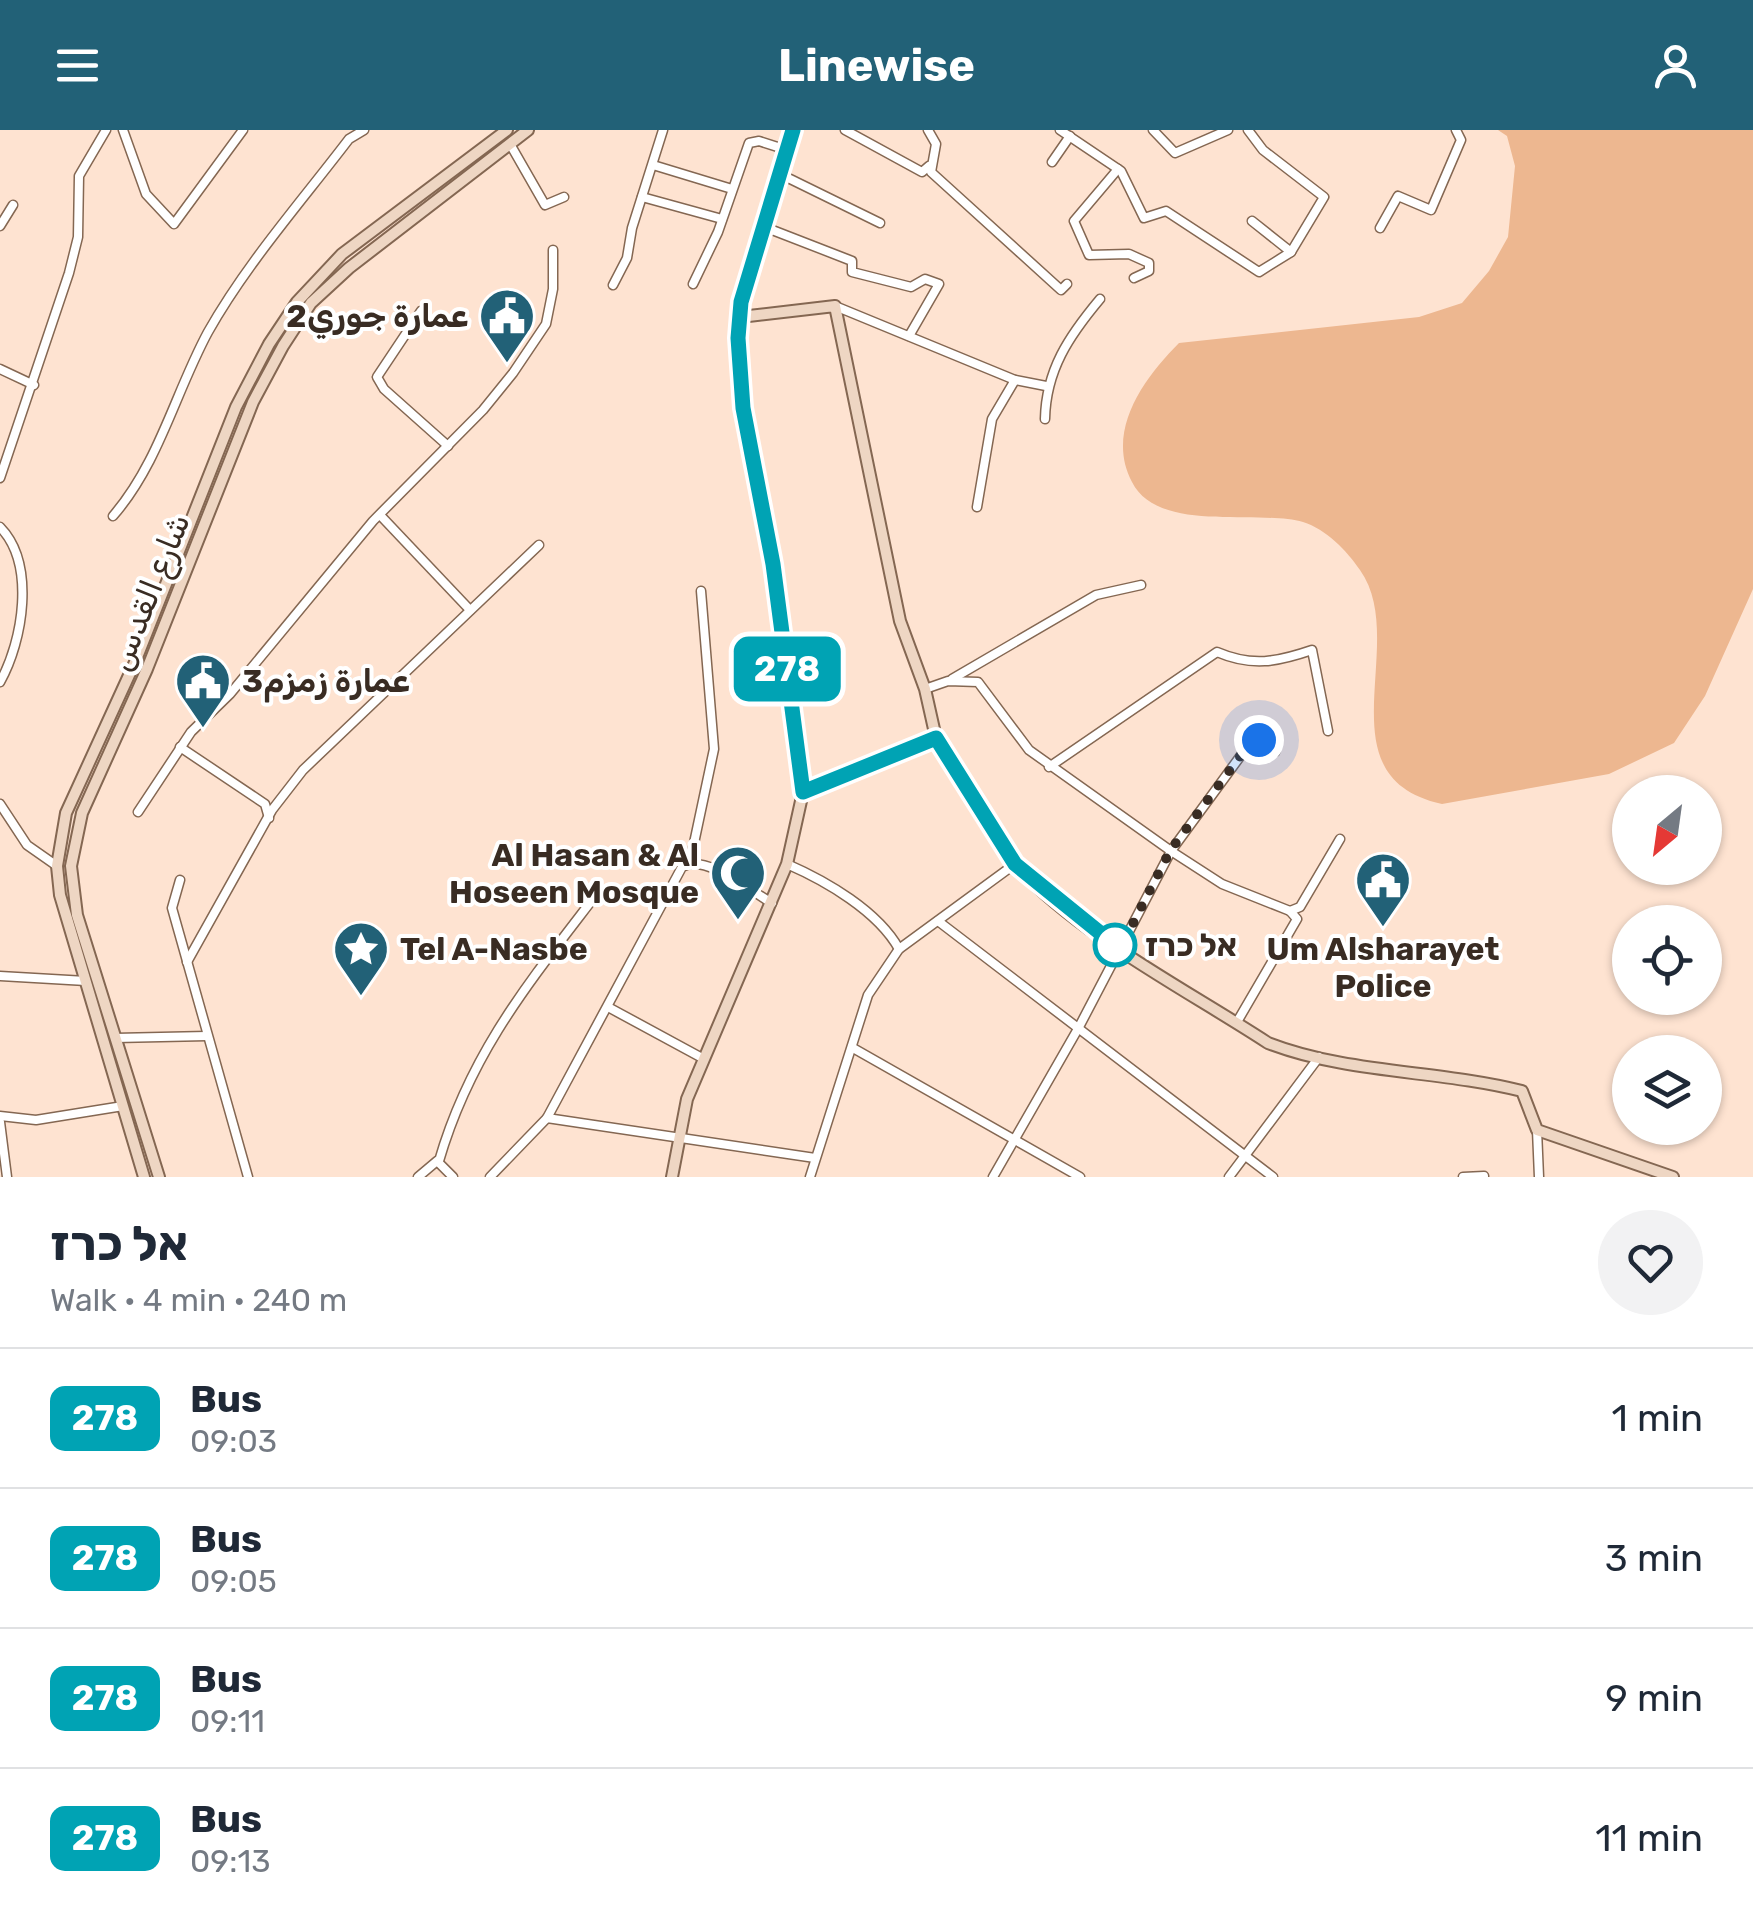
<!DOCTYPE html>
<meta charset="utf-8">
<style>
body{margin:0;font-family:Rubik,"Noto Naskh Arabic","Noto Sans Hebrew",sans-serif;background:#f2f2f3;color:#1f2937;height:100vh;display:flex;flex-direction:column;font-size:38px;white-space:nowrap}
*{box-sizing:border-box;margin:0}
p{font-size:32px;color:#747a83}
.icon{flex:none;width:55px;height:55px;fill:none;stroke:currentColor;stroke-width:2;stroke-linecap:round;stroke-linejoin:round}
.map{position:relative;height:1047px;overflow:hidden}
.side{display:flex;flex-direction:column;background:#fff;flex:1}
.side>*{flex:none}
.badge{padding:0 20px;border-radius:15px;font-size:35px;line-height:65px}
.needle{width:65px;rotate:209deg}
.fabs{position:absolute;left:1612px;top:645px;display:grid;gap:20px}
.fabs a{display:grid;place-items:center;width:110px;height:110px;border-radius:50%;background:#fff;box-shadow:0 2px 8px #0004;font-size:50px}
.you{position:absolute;width:50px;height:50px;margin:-25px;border:8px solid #fff;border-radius:50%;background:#1a73e8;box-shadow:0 0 0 15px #1a73e833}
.map>.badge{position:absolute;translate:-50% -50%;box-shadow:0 0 0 5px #fff}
.round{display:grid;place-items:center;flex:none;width:105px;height:105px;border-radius:52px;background:#f2f2f3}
.head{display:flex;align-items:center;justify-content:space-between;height:170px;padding:0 50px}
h1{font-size:48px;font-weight:700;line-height:75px}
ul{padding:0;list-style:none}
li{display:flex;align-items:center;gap:30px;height:140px;padding:0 50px;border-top:2px solid #e0e1e3}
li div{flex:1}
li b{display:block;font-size:38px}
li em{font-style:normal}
li .badge{min-width:110px;font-weight:700;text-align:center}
header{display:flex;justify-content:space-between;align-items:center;height:130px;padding:0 50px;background:#226177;color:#fff;font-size:45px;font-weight:700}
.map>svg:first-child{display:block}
.green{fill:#edb790}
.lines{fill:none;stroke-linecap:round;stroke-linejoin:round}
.street-casing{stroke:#846752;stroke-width:11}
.secondary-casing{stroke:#846752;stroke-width:14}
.street{stroke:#fff;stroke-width:8}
.secondary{stroke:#eed6c3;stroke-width:10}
.line-casing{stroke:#fff;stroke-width:22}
.line{stroke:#00a3b4;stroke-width:15}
.walk{stroke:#392c23;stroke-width:10;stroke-dasharray:0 18}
.stop-dot{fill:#fff;stroke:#00a3b4;stroke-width:5}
.labels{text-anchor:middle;stroke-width:8;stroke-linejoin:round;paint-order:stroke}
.poi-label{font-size:32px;font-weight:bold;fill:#392c23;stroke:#fff;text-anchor:end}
.street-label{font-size:32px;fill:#392c23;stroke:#fff}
.stop-label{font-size:32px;font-weight:bold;fill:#392c23;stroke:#fff;text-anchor:start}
</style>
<header><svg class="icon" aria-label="menu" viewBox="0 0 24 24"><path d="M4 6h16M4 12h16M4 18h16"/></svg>Linewise<svg class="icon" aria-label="person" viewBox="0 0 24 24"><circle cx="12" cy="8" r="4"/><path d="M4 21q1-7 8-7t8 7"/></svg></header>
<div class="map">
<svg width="1753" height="1047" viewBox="0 0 1753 1047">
<rect width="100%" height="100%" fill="#fee3d1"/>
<path class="green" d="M1498,0H1753V459L1705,566L1674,613L1609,644L1442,674C1319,647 1411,512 1360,440C1347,421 1326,399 1303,392C1258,379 1158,404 1132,352C1105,301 1144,248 1179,213L1419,187L1462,173L1489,141L1508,107L1515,36L1507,6Z"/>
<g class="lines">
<g class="street-casing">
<g id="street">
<polyline points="123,0 146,64 174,94 243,0"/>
<polyline points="845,0 922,42 929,36"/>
<polyline points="928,0 936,14 931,42 1061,160 1067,154"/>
<polyline points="1060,0 1121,41 1144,88 1166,81 1259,142 1291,122"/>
<polyline points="1153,0 1175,23 1228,0"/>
<polyline points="1248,0 1263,20 1324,67 1291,122 1252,91"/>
<polyline points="510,14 545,75 564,67"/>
<polyline points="1052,32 1070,6"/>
<polyline points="653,35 732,59"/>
<polyline points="1118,39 1074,91 1089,125 1129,124 1149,133 1149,141 1134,148"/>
<polyline points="780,44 880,93"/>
<polyline points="642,67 722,89"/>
<polyline points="0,96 13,75"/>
<polyline points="767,98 852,131 852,142 911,157 925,149 939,154 909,206"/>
<polyline points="1380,98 1398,66 1431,80 1461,10 1456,0"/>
<polyline points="693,154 718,102 749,13 759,11 787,20"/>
<polyline points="613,155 627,128 632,98 663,0"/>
<polyline points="835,176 1015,250 992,289 977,377"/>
<polyline points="421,181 377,247 384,259 448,316"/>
<polyline points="0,239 34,255"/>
<polyline points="1015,250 1046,256"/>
<path d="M1045,289C1046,240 1069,206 1100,169"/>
<polyline points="0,348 69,143 78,107 79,46 106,0"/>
<polyline points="380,385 470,480"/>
<path d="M113,386C159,333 175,263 208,202C247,133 301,72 349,9L364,0"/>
<path d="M0,397C36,434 23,511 0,552"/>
<polyline points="952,549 1096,465 1141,455"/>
<polyline points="925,559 948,551 978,552 1029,620 1171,721 1079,897 993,1047"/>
<polyline points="180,617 265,674 269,688"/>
<polyline points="1275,622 1269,611 1250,613 1171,721 1222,754 1290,781 1300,777 1340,709"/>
<path d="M1049,637L1217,522C1252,537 1277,532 1312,520L1328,601"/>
<polyline points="0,674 27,715 57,736"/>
<polyline points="138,682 191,602 230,564 373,391 483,280 513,243 546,194 553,159 553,120"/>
<polyline points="690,732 714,619 701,461"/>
<path d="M787,734C826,751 878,781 899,819"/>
<polyline points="180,750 172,778 248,1047"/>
<polyline points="938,791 1273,1047"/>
<polyline points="187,832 272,680 303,640 539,415"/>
<polyline points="0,846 86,851"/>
<polyline points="608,877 704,929"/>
<polyline points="1237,892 1297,789 1290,781"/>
<polyline points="115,908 207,906"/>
<polyline points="853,918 1080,1047"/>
<polyline points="0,986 36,990 123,976"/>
<path d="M547,988L682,737C706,723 750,761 772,773"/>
<polyline points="0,992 7,1047"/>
<polyline points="1537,1000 1539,1047"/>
<path d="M439,1031C471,921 531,850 599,761"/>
<polyline points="418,1047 437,1031 453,1047"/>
<polyline points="490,1047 547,988 815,1028"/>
<polyline points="810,1047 868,865 899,819 1015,734"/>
<polyline points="1229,1047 1319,927"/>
<polyline points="1463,1047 1484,1046"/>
</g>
</g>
<g class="secondary-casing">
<g id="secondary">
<polyline points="740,187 835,176 900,491 925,559 936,608"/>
<path d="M803,662L936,608C961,651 985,700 1018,737C1077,804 1192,863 1268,913C1348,944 1439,940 1522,961L1537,1000L1673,1047"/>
<polyline points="144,1047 60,765 57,736 66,683 136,530 236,277 269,214 297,172 342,124 507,0"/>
<polyline points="159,1047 77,785 71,736 82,683 147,539 253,272 283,216 311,173 349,138 528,0"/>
<polyline points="672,1047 687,969 787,734 803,662 773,434 743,278 739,208 741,172 793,0"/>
</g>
</g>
<use href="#street" class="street"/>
<use href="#secondary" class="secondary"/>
</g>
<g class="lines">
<g class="line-casing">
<polyline id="line" points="793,0 741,172 738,208 743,278 773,434 803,662 936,608 1015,734 1120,819"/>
</g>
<use href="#line" class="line"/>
<polyline class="walk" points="1115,815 1120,819 1170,721 1250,613 1259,610"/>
</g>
<defs>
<g id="civic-pin" transform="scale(2.875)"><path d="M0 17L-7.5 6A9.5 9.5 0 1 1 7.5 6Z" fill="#226177" stroke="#fff"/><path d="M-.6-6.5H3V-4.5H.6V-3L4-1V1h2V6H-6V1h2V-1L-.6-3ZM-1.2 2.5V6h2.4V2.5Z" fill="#fff"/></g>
<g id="mosque-pin" transform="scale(2.875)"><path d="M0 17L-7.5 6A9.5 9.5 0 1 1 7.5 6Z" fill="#226177" stroke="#fff"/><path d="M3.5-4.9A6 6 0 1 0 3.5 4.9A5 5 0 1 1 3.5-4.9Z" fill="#fff"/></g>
<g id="sight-pin" transform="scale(2.875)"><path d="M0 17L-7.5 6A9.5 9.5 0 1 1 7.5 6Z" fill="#226177" stroke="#fff"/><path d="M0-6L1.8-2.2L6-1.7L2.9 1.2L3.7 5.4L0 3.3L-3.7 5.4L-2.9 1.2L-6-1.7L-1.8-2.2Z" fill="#fff"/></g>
</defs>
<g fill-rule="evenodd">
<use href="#civic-pin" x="507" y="186"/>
<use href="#civic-pin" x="203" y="551"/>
<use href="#mosque-pin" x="738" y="743"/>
<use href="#civic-pin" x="1383" y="750"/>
<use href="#sight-pin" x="361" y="819"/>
</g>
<circle class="stop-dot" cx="1115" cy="815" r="20"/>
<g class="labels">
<g class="poi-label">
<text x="468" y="197">عمارة جوري2</text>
<text x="242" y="562" text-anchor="start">عمارة زمزم3</text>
<text x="699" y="736">Al Hasan &amp; Al<tspan x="699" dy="37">Hoseen Mosque</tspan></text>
<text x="400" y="830" text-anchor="start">Tel A-Nasbe</text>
<text x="1383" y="830" text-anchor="middle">Um Alsharayet<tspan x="1383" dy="37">Police</tspan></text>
</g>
<g class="street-label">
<text transform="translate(149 462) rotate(-68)" y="11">شارع القدس</text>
</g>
<g class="stop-label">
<text x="1145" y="826">אל כרז</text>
</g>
</g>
</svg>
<div class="fabs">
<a><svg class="needle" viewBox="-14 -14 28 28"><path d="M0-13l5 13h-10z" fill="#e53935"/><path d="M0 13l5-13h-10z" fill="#747a83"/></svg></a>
<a><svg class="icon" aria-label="locate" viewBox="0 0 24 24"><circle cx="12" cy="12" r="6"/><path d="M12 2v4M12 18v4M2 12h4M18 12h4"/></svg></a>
<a><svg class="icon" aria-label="layers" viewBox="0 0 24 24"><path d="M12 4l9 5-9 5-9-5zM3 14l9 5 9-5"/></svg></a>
</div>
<div class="you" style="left:1259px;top:610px"></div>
<b class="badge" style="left:787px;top:539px;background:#00a3b4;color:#fff">278</b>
</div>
<section class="side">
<div class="head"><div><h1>אל כרז</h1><p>Walk · 4 min · 240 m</p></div><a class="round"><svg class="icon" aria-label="heart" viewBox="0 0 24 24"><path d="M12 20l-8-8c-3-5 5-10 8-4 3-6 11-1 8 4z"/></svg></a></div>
<ul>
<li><span class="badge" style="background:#00a3b4;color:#fff">278</span><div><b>Bus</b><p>09:03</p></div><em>1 min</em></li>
<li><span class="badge" style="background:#00a3b4;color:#fff">278</span><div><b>Bus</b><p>09:05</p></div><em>3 min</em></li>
<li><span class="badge" style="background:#00a3b4;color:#fff">278</span><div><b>Bus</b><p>09:11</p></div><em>9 min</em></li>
<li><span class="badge" style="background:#00a3b4;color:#fff">278</span><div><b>Bus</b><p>09:13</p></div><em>11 min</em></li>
</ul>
</section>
